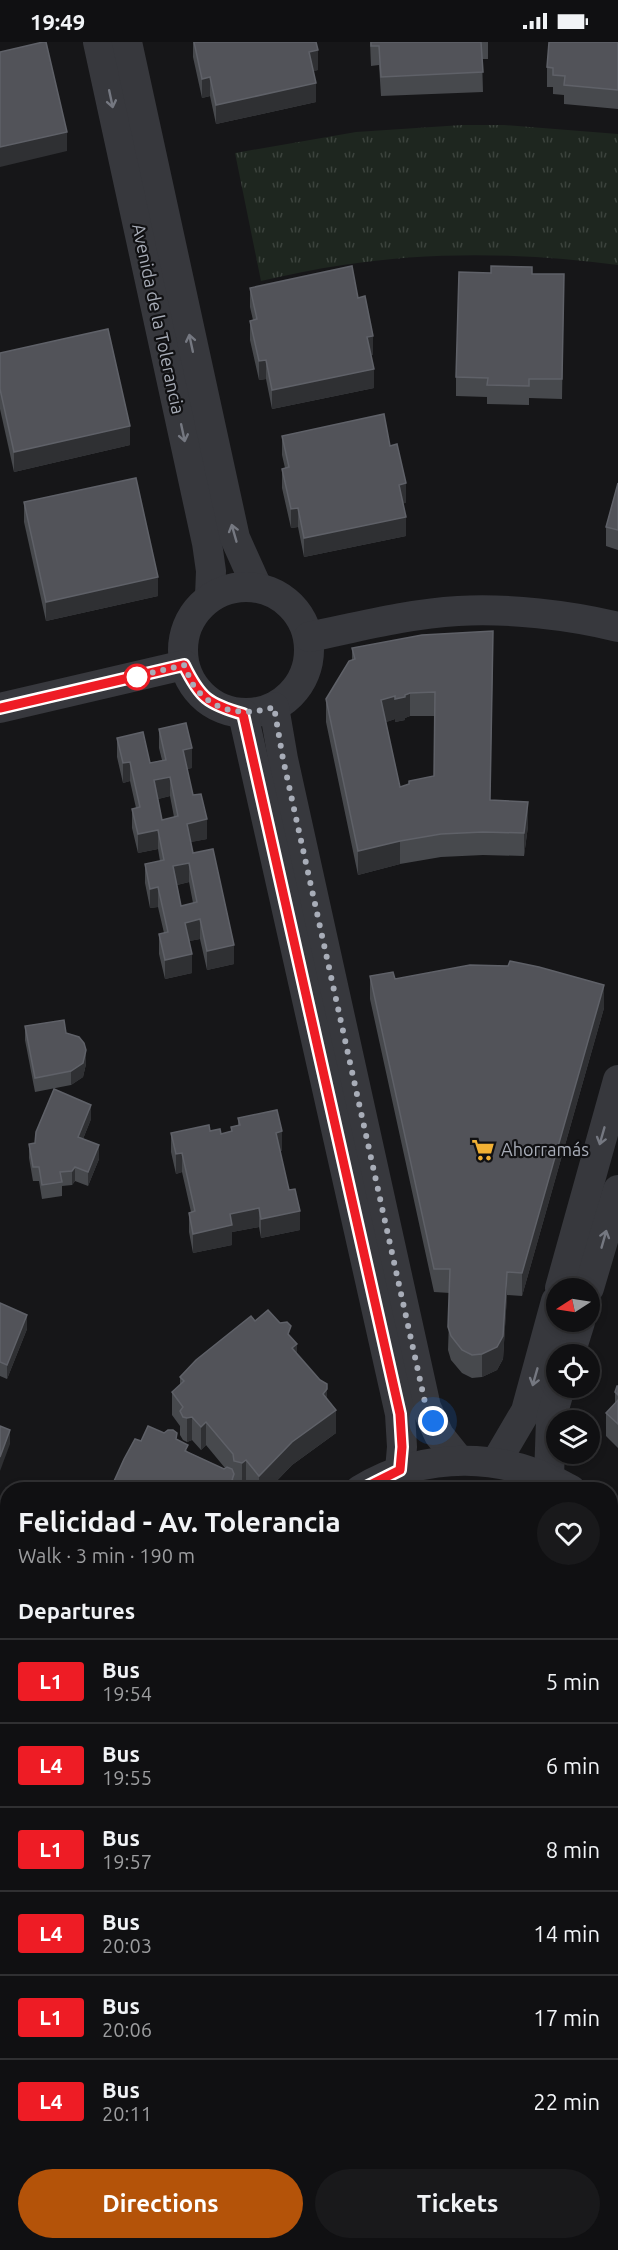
<!DOCTYPE html>
<meta charset="utf-8">
<style>
body{margin:0;font-family:Ubuntu,sans-serif;background:#19191b;color:#f1f3f6;height:100vh;display:flex;flex-direction:column;font-size:22px;white-space:nowrap}
*{box-sizing:border-box;margin:0}
p{font-size:20px;color:#9c9d9f}
.icon{flex:none;width:33px;height:33px;fill:none;stroke:currentColor;stroke-width:2;stroke-linecap:round;stroke-linejoin:round}
.map{position:relative;flex:1;overflow:hidden}
.drawer{position:absolute;left:0px;top:1440px;width:618px;height:768px;display:flex;flex-direction:column;background:#101012;border-radius:24px 24px 0 0;box-shadow:0 3px 9px #0003,0 0 0 2px #303032}
.drawer>*{flex:none}
.badge{padding:0 12px;border-radius:4px;font-size:21px;line-height:39px}
.needle{width:39px;rotate:258deg}
.fabs{position:absolute;left:546px;top:1236px;display:grid;gap:12px}
.fabs a{display:grid;place-items:center;width:54px;height:54px;border-radius:50%;background:#101012;box-shadow:0 3px 9px #0003,0 0 0 2px #303032;font-size:30px}
.you{position:absolute;width:30px;height:30px;margin:-15px;border:4px solid #fff;border-radius:50%;background:#1a73e8;box-shadow:0 0 0 9px #1a73e833}
.map>.badge{position:absolute;translate:-50% -50%;box-shadow:0 0 0 3px #fff}
h2{padding:0 18px;font-size:22px;line-height:54px}
.round{display:grid;place-items:center;flex:none;width:63px;height:63px;border-radius:32px;background:#19191b}
.overview{display:flex;align-items:center;justify-content:space-between;height:102px;padding:0 18px}
h1{font-size:28px;font-weight:700;line-height:45px}
.primary-button{display:flex;gap:12px;margin-top:auto;padding:12px 18px}
.primary-button a{flex:1;height:69px;border-radius:36px;background:#b45309;color:#fff;font-size:24px;font-weight:700;line-height:69px;text-align:center}
.primary-button a+a{background:#19191b;color:#f1f3f6}
ul{padding:0;list-style:none}
li{display:flex;align-items:center;gap:18px;height:84px;padding:0 18px;border-top:2px solid #303032}
li div{flex:1}
li b{display:block;font-size:22px}
li em{font-style:normal}
li .badge{min-width:66px;font-weight:700;text-align:center}
.status{display:flex;justify-content:space-between;align-items:center;height:42px;padding:0 30px;background:#101012;direction:ltr}
.status svg{height:16px;fill:currentColor}
.map>svg:first-child{display:block}
.grass{fill:url(#grass-tufts)}
.pitch{fill:#1e261f}
.lines{fill:none;stroke-linecap:round;stroke-linejoin:round}
.pedestrian{stroke:#37383d;stroke-width:22}
.minor{stroke:#37383d;stroke-width:30}
.wall{fill:#47494d;fill-rule:evenodd}
.shaded-wall{fill:#2f3033}
.building{fill:#525359;stroke:#5f6168;stroke-width:1.5;fill-rule:evenodd}
.oneway{stroke:#757881}
.line-casing{stroke:#fff;stroke-width:14}
.line{stroke:#ee1c25;stroke-width:9}
.walk{stroke:#a8adb8;stroke-width:6;stroke-dasharray:0 10.8}
.stop-dot{fill:#fff;stroke:#ee1c25;stroke-width:3}
.labels{text-anchor:middle;stroke-width:4.5;stroke-linejoin:round;paint-order:stroke}
.street-label{font-size:18px;fill:#a8adb8;stroke:#111113}
.poi-label{font-size:18px;fill:#a8adb8;stroke:#111113;text-anchor:start}
</style>
<div class="status"><b>19:49</b><svg viewBox="0 0 49 12"><path d="M0 12V9h3v3zM5 12V6h3v6zM10 12V3h3v9zM15 12V0h3v12zM26 1h20v11H26zM47 4h2v5h-2z"/></svg></div>
<div class="map">
<svg width="618" height="2208" viewBox="0 0 618 2208">
<defs>
<pattern id="grass-tufts" width="24" height="20" patternUnits="userSpaceOnUse" patternTransform="scale(1.5)"><rect width="24" height="20" fill="#1e261f"/><path d="M3 7l-1-3M5 7V3M7 7l1-3M15 17l-1-3M17 17v-4M19 17l1-3" fill="none" stroke="#3c433d"/></pattern>
</defs>
<rect width="100%" height="100%" fill="#161618"/>
<g class="grass">
<path d="M462,83H504L618,92V223C527,211 434,209 343,223C315,227 288,233 261,239L235,111L356,90Z"/>
<polygon points="611,2055 618,2058 618,2160 611,2167"/>
<polygon points="448,2201 448,2200 574,2201 566,2208 450,2208"/>
</g>
<polygon class="pitch" points="0,2103 7,2105 8,2200 182,2200 184,2208 0,2208"/>
<g class="lines">
<polyline class="pedestrian" points="610,1592 618,1590"/>
<g class="minor">
<polyline points="98,0 207,501 211,529 210,554"/>
<polyline points="127,0 235,496 257,545"/>
<circle cx="246" cy="608" r="63"/>
<path d="M309,595C358,585 407,572 458,569C507,566 570,573 618,585"/>
<polyline points="274,665 283,717 426,1365 439,1393 459,1418"/>
<polyline points="0,666 184,623"/>
<polyline points="243,672 400,1372 402,1405 400,1428"/>
<polyline points="560,1246 618,1038"/>
<polyline points="589,1246 618,1148"/>
<polyline points="570,1312 580,1280"/>
<polyline points="496,1420 526,1369 556,1259"/>
<polyline points="549,1435 551,1377 560,1346"/>
<path d="M360,1448C426,1408 505,1410 571,1448"/>
<polyline points="610,1478 618,1486"/>
<polyline points="610,1771 618,1763"/>
<polyline points="0,2028 8,2030"/>
<polyline points="610,2038 618,2040"/>
<polyline points="0,2072 8,2074"/>
<polyline points="427,2200 428,2208"/>
</g>
</g>
<g class="wall">
<polygon points="193,0 316,0 318,28 313,29 316,60 216,82 210,54 202,56 193,15"/>
<polygon points="370,0 488,0 488,17 482,17 483,50 381,54 379,23 371,24"/>
<polygon points="618,0 618,67 564,62 564,53 553,52 553,45 547,45 547,25"/>
<polygon points="532,232 564,232 562,357 529,356 529,363 487,362 487,355 456,354 456,335"/>
<polygon points="250,246 358,256 373,313 371,313 374,346 272,367 266,337 259,338 250,298 250,279 253,278 250,265"/>
<polygon points="0,311 130,403 14,430 0,367"/>
<polygon points="282,394 390,404 406,461 403,461 406,494 304,515 298,485 291,486 282,446 282,427 285,426 282,413"/>
<polygon points="618,441 618,508 606,504 606,485"/>
<polygon points="24,460 158,554 46,579 24,480"/>
<path d="M352,606L493,612L490,758L528,784L524,814L483,813L441,815L400,822L358,833L326,680V657L352,618ZM410,674H435L434,734L409,739V742L400,745L386,680L395,677V680L405,678V676Z"/>
<path d="M159,687L192,726L187,727L193,753L207,797L190,800L193,811L234,922L207,928L200,897L189,899L192,931L165,937L159,912V892L164,891L158,865L150,866L145,841V822L160,819L158,807L138,811L132,786V767L136,766L130,739L123,741L117,715V696L150,721L162,718L159,706ZM170,754L174,775L162,778L158,757ZM189,840L193,861L181,864L177,843Z"/>
<polygon points="370,934 604,966 522,1254 507,1253 503,1317 497,1328 482,1335 472,1336 462,1331 451,1318 448,1308 450,1251 434,1250 370,957"/>
<polygon points="25,984 66,991 86,1022 83,1035 71,1043 35,1050 25,998"/>
<polygon points="238,1076 282,1109 280,1109 289,1148 300,1188 261,1196 259,1185 232,1190 232,1203 193,1211 189,1190 189,1171 191,1170 182,1130 176,1132 171,1110 171,1091 210,1089 221,1092 231,1089 231,1085 238,1083"/>
<polygon points="91,1077 83,1097 99,1117 88,1144 75,1139 72,1143 62,1144 62,1154 42,1157 39,1139 33,1139 29,1116 29,1102 35,1101"/>
<polygon points="0,1261 27,1287 7,1337 0,1334"/>
<path d="M255,1279L291,1295L297,1312L320,1338L327,1342V1357L336,1391L292,1423L268,1448H110L141,1399L177,1398L188,1410L224,1427L225,1426L206,1403L201,1408L192,1398L187,1400L183,1398L180,1393V1384L172,1373V1350L180,1343V1335ZM246,1441L250,1446L243,1443Z"/>
<polygon points="618,1344 618,1406 606,1394 606,1371 615,1361 615,1350"/>
<polygon points="618,1813 618,1934 613,1928 613,1917 610,1913 610,1818"/>
</g>
<g class="shaded-wall">
<polygon points="318,8 318,28 309,30 309,10"/>
<polygon points="210,35 210,54 202,56 202,37"/>
<polygon points="316,41 316,60 216,82 216,63"/>
<polygon points="67,90 67,109 0,125 0,105"/>
<polygon points="373,294 373,313 367,314 367,295"/>
<polygon points="266,318 266,337 259,338 259,319"/>
<polygon points="374,327 374,346 272,367 272,348"/>
<polygon points="130,384 130,403 14,430 14,410"/>
<polygon points="406,441 406,461 399,462 399,443"/>
<polygon points="298,466 298,485 291,486 291,467"/>
<polygon points="406,475 406,494 304,515 304,496"/>
<polygon points="158,535 158,554 46,579 46,560"/>
<polygon points="410,651 410,674 405,676 405,678 395,680 395,657"/>
<polygon points="395,654 395,677 381,682 381,658"/>
<polygon points="192,706 192,726 183,727 183,708"/>
<polygon points="130,720 130,739 123,741 123,721"/>
<polygon points="170,735 170,754 154,758 154,738"/>
<polygon points="528,760 528,784 524,814 524,791"/>
<polygon points="207,777 207,797 187,801 187,782"/>
<polygon points="158,788 158,807 138,811 138,792"/>
<polygon points="400,799 400,822 358,833 358,809"/>
<polygon points="189,821 189,840 173,844 173,824"/>
<polygon points="158,845 158,865 150,866 150,847"/>
<polygon points="200,877 200,897 185,900 185,881"/>
<polygon points="234,903 234,922 207,928 207,909"/>
<polygon points="192,912 192,931 165,937 165,918"/>
<polygon points="604,943 604,966 522,1254 522,1231"/>
<polygon points="86,1008 86,1022 83,1035 71,1043 71,1029"/>
<polygon points="91,1063 91,1077 78,1109 78,1095"/>
<polygon points="282,1089 282,1109 276,1110 276,1091"/>
<polygon points="99,1103 99,1117 88,1144 88,1130"/>
<polygon points="182,1111 182,1130 176,1132 176,1112"/>
<polygon points="75,1125 75,1139 72,1143 72,1129"/>
<polygon points="259,1166 259,1185 232,1190 232,1203 193,1211 193,1192 230,1172"/>
<polygon points="300,1169 300,1188 261,1196 261,1177"/>
<polygon points="507,1230 507,1253 503,1317 497,1328 482,1335 482,1312"/>
<polygon points="27,1273 27,1287 7,1337 7,1323"/>
<polygon points="297,1302 297,1325 292,1306"/>
<polygon points="327,1347 327,1370 323,1352"/>
<polygon points="336,1368 336,1391 292,1423 268,1448 259,1448 259,1434 292,1400"/>
<polygon points="192,1375 192,1398 187,1400 187,1376"/>
<polygon points="206,1380 206,1403 201,1408 201,1385"/>
<polygon points="10,1388 10,1402 0,1429 0,1415"/>
<polygon points="246,1418 246,1441 242,1444 242,1421"/>
</g>
<g class="building">
<polygon points="43,0 46,0 67,90 0,105 0,10"/>
<polygon points="194,0 316,0 318,8 309,10 316,41 216,63 210,35 202,37"/>
<polygon points="371,0 481,0 483,30 381,35 379,4 371,4"/>
<polygon points="549,0 618,0 618,48 564,43 565,34 553,33 553,26 547,25"/>
<polygon points="352,224 358,256 365,254 373,294 367,295 374,327 272,348 266,318 259,319 250,279 257,277 250,246"/>
<polygon points="491,224 532,225 532,232 564,232 562,337 529,337 529,344 487,343 488,336 456,335 459,230 491,231"/>
<polygon points="108,287 130,384 14,410 0,347 0,311"/>
<polygon points="384,372 390,404 397,402 406,441 399,443 406,475 304,496 298,466 291,467 282,427 289,425 282,394"/>
<polygon points="136,436 158,535 46,560 24,460"/>
<polygon points="618,441 618,488 606,485"/>
<path d="M493,589L490,758L528,760L524,791L483,790L441,792L400,799L358,809L326,657L349,619L355,617L352,606L422,593ZM435,650L434,734L409,739V742L400,745L381,658L395,654V657L405,655V653L410,651Z"/>
<path d="M186,681L192,706L183,708L193,753L201,752L207,777L187,782L193,811L213,807L234,903L207,909L200,877L185,881L192,912L165,918L159,892L168,890L158,845L150,847L145,822L164,818L158,788L138,792L132,767L140,765L130,720L123,721L117,696L143,690L150,721L166,718L159,687ZM170,735L178,774L162,778L154,738ZM189,821L197,860L181,864L173,824Z"/>
<polygon points="510,919 539,925 604,943 522,1231 507,1230 503,1294 497,1305 482,1312 472,1313 462,1308 451,1294 448,1285 450,1227 434,1227 370,934 393,930 395,937 470,923 508,924"/>
<polygon points="64,978 66,991 79,995 84,1001 86,1008 83,1021 71,1029 35,1036 25,984"/>
<polygon points="54,1047 91,1063 78,1095 99,1103 88,1130 75,1125 72,1129 60,1130 62,1140 42,1143 39,1125 33,1125 29,1102 35,1101 36,1090"/>
<polygon points="277,1068 282,1089 276,1091 289,1148 295,1147 300,1169 261,1177 259,1166 230,1172 232,1183 193,1192 189,1171 195,1169 182,1111 176,1112 171,1091 209,1083 210,1089 220,1087 221,1092 232,1089 231,1085 240,1083 238,1076"/>
<polygon points="0,1261 27,1273 7,1323 0,1320"/>
<polygon points="268,1268 280,1281 287,1280 291,1284 288,1292 297,1302 292,1306 320,1338 327,1342 327,1347 323,1352 336,1368 292,1400 259,1434 246,1418 242,1421 234,1419 233,1412 206,1380 201,1385 192,1375 187,1376 183,1375 180,1369 183,1365 172,1350 184,1339 180,1335 196,1318 251,1274 255,1279"/>
<polygon points="617,1344 618,1344 618,1353 615,1350"/>
<polygon points="618,1358 618,1382 606,1371"/>
<polygon points="0,1384 10,1388 0,1415"/>
<polygon points="148,1384 164,1391 168,1388 173,1388 177,1391 176,1397 188,1403 185,1409 224,1427 227,1425 232,1427 234,1432 232,1438 251,1447 251,1448 110,1448 124,1417 135,1397 141,1399"/>
<polygon points="618,1813 618,1900 610,1890 610,1818"/>
<polygon points="618,1902 618,1911 613,1905"/>
<polygon points="138,2200 179,2200 180,2208 139,2208"/>
<polygon points="228,2200 388,2200 389,2208 228,2208"/>
</g>
<defs><path id="oneway-shaft" d="M-6 0H5M1.5-3L5.5 0L1.5 3" fill="none" stroke-width="1.6" stroke-linecap="round" stroke-linejoin="round" transform="scale(1.5)"/></defs>
<g class="oneway">
<use href="#oneway-shaft" transform="translate(111 57) rotate(78)"/>
<use href="#oneway-shaft" transform="translate(191 301) rotate(-102)"/>
<use href="#oneway-shaft" transform="translate(183 391) rotate(78)"/>
<use href="#oneway-shaft" transform="translate(234 491) rotate(-106)"/>
<use href="#oneway-shaft" transform="translate(602 1094) rotate(106)"/>
<use href="#oneway-shaft" transform="translate(604 1197) rotate(-74)"/>
<use href="#oneway-shaft" transform="translate(535 1335) rotate(106)"/>
</g>
<g class="lines">
<g class="line-casing">
<path id="line" d="M0,666L184,623C200,656 208,662 243,672L400,1372L402,1405L400,1428L360,1448"/>
</g>
<use href="#line" class="line"/>
<path class="walk" d="M137,635L129,636L184,623C188,631 191,642 197,648C217,671 246,674 274,665L283,717L426,1365L433,1379"/>
</g>
<defs>
<g id="supermarket-bare" transform="scale(1.8)"><path d="M-6-5.5h2.5l.6 2H6L4.5 2H-2.5L-4.4-4H-6ZM-1.5 3.2a1.3 1.3 0 1 0 .1 0ZM3 3.2a1.3 1.3 0 1 0 .1 0Z" fill="#f2b134" stroke="#111113" stroke-width="2.5" paint-order="stroke"/></g>
</defs>
<g fill-rule="evenodd">
<use href="#supermarket-bare" x="483" y="1108"/>
</g>
<circle class="stop-dot" cx="137" cy="635" r="12"/>
<g class="labels">
<g class="street-label">
<text transform="translate(158 277) rotate(78)" y="6">Avenida de la Tolerancia</text>
</g>
<g class="poi-label">
<text x="501" y="1114">Ahorramás</text>
</g>
</g>
</svg>
<div class="fabs">
<a><svg class="needle" viewBox="-14 -14 28 28"><path d="M0-13l5 13h-10z" fill="#e53935"/><path d="M0 13l5-13h-10z" fill="#9c9d9f"/></svg></a>
<a><svg class="icon" aria-label="locate" viewBox="0 0 24 24"><circle cx="12" cy="12" r="6"/><path d="M12 2v4M12 18v4M2 12h4M18 12h4"/></svg></a>
<a><svg class="icon" aria-label="layers" viewBox="0 0 24 24"><path d="M12 4l9 5-9 5-9-5zM3 14l9 5 9-5"/></svg></a>
</div>
<div class="you" style="left:433px;top:1379px"></div>
<section class="drawer">
<div class="overview"><div><h1>Felicidad - Av. Tolerancia</h1><p>Walk · 3 min · 190 m</p></div><a class="round"><svg class="icon" aria-label="heart" viewBox="0 0 24 24"><path d="M12 20l-8-8c-3-5 5-10 8-4 3-6 11-1 8 4z"/></svg></a></div>
<h2>Departures</h2>
<ul>
<li><span class="badge" style="background:#ee1c25;color:#fff">L1</span><div><b>Bus</b><p>19:54</p></div><em>5 min</em></li>
<li><span class="badge" style="background:#ee1c25;color:#fff">L4</span><div><b>Bus</b><p>19:55</p></div><em>6 min</em></li>
<li><span class="badge" style="background:#ee1c25;color:#fff">L1</span><div><b>Bus</b><p>19:57</p></div><em>8 min</em></li>
<li><span class="badge" style="background:#ee1c25;color:#fff">L4</span><div><b>Bus</b><p>20:03</p></div><em>14 min</em></li>
<li><span class="badge" style="background:#ee1c25;color:#fff">L1</span><div><b>Bus</b><p>20:06</p></div><em>17 min</em></li>
<li><span class="badge" style="background:#ee1c25;color:#fff">L4</span><div><b>Bus</b><p>20:11</p></div><em>22 min</em></li>
</ul>
<div class="primary-button"><a>Directions</a><a>Tickets</a></div>
</section>
</div>
